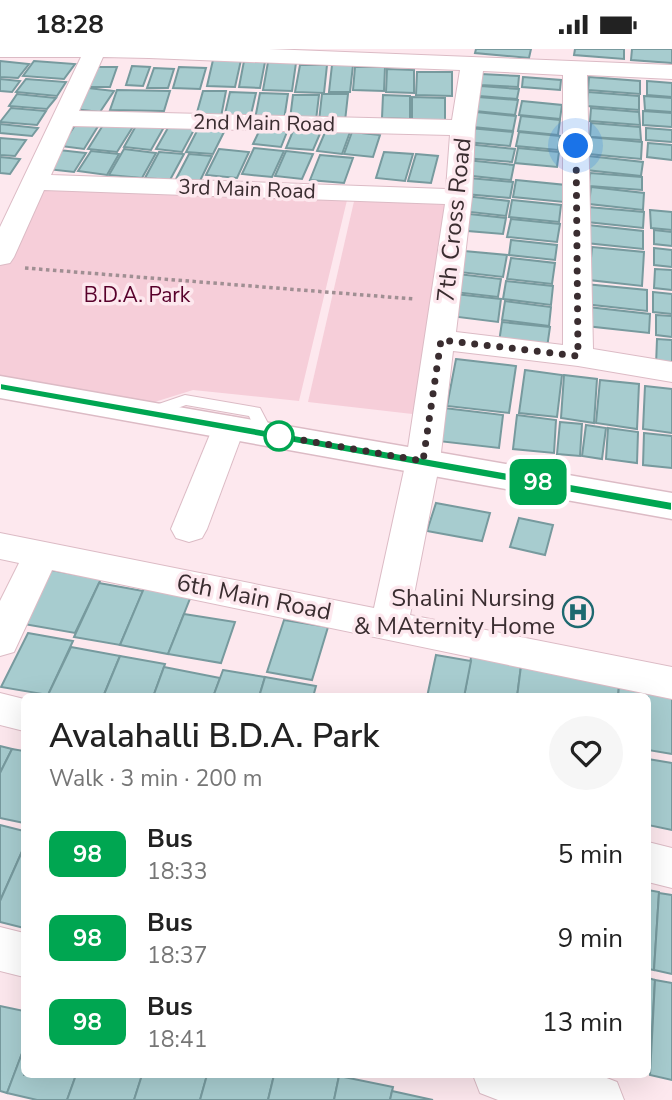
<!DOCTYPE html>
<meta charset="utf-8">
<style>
body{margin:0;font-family:"Nunito Sans",sans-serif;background:#f6f6f6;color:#222;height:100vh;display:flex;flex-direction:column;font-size:26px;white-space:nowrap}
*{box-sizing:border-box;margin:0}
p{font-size:23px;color:#767676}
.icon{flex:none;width:38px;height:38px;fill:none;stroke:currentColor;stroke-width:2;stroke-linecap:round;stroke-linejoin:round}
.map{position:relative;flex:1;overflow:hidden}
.panel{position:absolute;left:21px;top:644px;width:630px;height:385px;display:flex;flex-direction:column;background:#fff;border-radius:10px;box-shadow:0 7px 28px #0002}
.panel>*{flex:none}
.badge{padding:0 14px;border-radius:10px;font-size:24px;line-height:46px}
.you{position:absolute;width:35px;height:35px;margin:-18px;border:5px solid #fff;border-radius:50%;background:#1a73e8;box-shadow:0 0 0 10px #1a73e833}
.map>.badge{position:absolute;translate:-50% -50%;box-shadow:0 0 0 4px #fff}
.round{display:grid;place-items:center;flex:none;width:74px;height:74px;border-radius:37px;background:#f6f6f6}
.headline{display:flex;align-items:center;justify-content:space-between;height:119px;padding:0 28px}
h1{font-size:33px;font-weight:600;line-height:52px}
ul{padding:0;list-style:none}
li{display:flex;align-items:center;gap:21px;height:84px;padding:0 28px}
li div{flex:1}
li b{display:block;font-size:26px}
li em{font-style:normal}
li .badge{min-width:77px;font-weight:700;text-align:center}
.status{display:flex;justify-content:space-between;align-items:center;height:49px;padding:0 35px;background:#fff;direction:ltr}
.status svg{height:19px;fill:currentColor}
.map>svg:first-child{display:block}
.green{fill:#f6ced9}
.building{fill:#a7cccf;stroke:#779a9e;stroke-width:2}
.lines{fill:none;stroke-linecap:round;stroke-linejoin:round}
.lane-casing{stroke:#dcbbc5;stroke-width:2}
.street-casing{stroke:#dcbbc5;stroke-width:2}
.secondary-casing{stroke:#dcbbc5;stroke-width:3}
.path{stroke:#a08f93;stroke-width:3.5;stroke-dasharray:3.5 3.5;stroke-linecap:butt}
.lane{fill:#fff;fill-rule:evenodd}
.street{fill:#fff;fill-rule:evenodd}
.secondary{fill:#fff;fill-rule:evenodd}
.line{fill:#00a651;stroke:#fff;stroke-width:2}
.walk{stroke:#3a2d30;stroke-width:7;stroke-dasharray:0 12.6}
.stop-dot{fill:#fff;stroke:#00a651;stroke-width:3.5}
.labels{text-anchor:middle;stroke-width:7;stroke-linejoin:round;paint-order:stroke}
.far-street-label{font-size:21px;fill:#3a2d30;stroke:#fde8ee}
.far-park-label{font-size:21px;fill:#58012b;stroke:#fde8ee}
.street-label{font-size:24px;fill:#3a2d30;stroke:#fde8ee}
.poi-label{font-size:24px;fill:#3a2d30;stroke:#fde8ee;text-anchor:end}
</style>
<div class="status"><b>18:28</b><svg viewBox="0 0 49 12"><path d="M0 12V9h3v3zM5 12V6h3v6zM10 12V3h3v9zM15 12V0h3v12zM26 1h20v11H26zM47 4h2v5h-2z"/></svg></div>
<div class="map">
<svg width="672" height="1051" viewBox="0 0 672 1051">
<rect width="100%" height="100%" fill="#fde8ee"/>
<g class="green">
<polygon points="36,135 348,147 299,352 193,341 145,356 0,331 0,211"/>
<polygon points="355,148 451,151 421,366 308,353"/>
</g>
<g class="building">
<polygon points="476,0 531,0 529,9 475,4"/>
<polygon points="575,0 624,0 624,10 574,6"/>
<polygon points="632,0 672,0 672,14 631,11"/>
<polygon points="213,11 241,11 235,38 207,37"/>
<polygon points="0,12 29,15 18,29 0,28"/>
<polygon points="34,12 75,15 64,30 23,27"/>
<polygon points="244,12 265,13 260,39 239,38"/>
<polygon points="268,13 296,14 292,42 263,41"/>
<polygon points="300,16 327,16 324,44 295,43"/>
<polygon points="332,16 353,16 350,43 329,43"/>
<polygon points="132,17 150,18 143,37 126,36"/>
<polygon points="94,18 117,18 110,38 86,38"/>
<polygon points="179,18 206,19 200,40 173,39"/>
<polygon points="355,18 385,18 384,42 353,41"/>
<polygon points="154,19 174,20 168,39 147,39"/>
<polygon points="387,20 414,21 414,44 386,43"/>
<polygon points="417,23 452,23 452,47 416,46"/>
<polygon points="481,25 519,27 518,38 480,36"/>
<polygon points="523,28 561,31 560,41 522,38"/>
<polygon points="589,28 640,32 640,45 588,41"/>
<polygon points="0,30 20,32 12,43 0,42"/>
<polygon points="26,30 66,33 57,47 16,43"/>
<polygon points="647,32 672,34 672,48 647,46"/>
<polygon points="481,37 519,40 517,50 479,47"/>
<polygon points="88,39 114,42 100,63 74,60"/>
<polygon points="117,41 170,42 164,62 110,61"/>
<polygon points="203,42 226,42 221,68 196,67"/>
<polygon points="230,43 256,44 250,70 224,69"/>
<polygon points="588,43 639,47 639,61 587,57"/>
<polygon points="260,44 288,45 284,71 255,70"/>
<polygon points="17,45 56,49 47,60 9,57"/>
<polygon points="322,45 348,45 345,72 319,72"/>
<polygon points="293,46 319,46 316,71 290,70"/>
<polygon points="383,46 410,47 410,70 382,69"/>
<polygon points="644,47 672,49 672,63 645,61"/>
<polygon points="412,48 445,49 445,73 412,72"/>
<polygon points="478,48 518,51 515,66 475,62"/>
<polygon points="522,52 562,56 560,70 519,66"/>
<polygon points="11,59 46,62 37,76 0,73"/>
<polygon points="591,59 639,63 640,76 590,72"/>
<polygon points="643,62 672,64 672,78 643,76"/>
<polygon points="476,63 516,67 513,82 473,78"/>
<polygon points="521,67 560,71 558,86 518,82"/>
<polygon points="78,72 100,74 84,100 61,97"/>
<polygon points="105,73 134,76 117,103 88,100"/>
<polygon points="591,74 640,78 641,91 590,88"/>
<polygon points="0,75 38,79 32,87 0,84"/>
<polygon points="137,75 164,78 151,101 124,98"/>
<polygon points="262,76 289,78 281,98 253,95"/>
<polygon points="169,77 195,79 182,103 156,100"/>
<polygon points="295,77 322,80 313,101 286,99"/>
<polygon points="199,78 225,81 213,105 186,103"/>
<polygon points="469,79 513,83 510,97 466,93"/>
<polygon points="646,79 672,81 672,93 646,91"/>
<polygon points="326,81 350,83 342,105 317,102"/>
<polygon points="352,83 380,86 373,108 344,105"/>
<polygon points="519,83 560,87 558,101 516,97"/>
<polygon points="589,88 642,93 641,110 588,105"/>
<polygon points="0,89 26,91 15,107 0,106"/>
<polygon points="648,94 672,96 672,111 647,108"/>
<polygon points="467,95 515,100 512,113 464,109"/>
<polygon points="254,99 284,102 272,128 242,125"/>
<polygon points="518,99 559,103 557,118 515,114"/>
<polygon points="124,100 156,104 142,129 109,126"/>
<polygon points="219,100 249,103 237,129 206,126"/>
<polygon points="59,101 86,104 74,123 47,120"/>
<polygon points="91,102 119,105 107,126 78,122"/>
<polygon points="286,102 313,105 302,130 275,127"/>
<polygon points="159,103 184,105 170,131 145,129"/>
<polygon points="384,103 413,105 405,132 376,129"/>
<polygon points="189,105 212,107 199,134 175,132"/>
<polygon points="416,105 438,107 431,134 408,132"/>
<polygon points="320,106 353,109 344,134 310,131"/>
<polygon points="588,107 643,113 641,127 586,121"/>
<polygon points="0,108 20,110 10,125 0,124"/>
<polygon points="466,111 514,116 511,131 463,126"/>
<polygon points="590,124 642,128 642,141 589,137"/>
<polygon points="469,129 513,133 510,149 465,145"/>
<polygon points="516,131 566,136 564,153 513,148"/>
<polygon points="591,138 644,144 643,161 589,155"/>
<polygon points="465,147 509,152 506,167 461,162"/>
<polygon points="512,151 561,156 559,173 509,168"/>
<polygon points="588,158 644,163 643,179 587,173"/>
<polygon points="650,161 672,163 672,181 651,179"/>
<polygon points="460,164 506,169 503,185 456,181"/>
<polygon points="511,170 560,175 557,193 507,188"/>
<polygon points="588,176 643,182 643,200 586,194"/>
<polygon points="654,181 672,183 672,197 654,195"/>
<polygon points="511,191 557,196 555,211 509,206"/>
<polygon points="592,198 644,203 642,237 589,231"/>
<polygon points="654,199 672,201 672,218 654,216"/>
<polygon points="464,202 507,206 503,228 459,223"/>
<polygon points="511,209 555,214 552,235 507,230"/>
<polygon points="655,220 672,221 672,241 654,239"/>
<polygon points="458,225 501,230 498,248 454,243"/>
<polygon points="506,232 553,237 551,256 503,250"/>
<polygon points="585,235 647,241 647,262 584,255"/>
<polygon points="653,243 672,245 672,265 653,263"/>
<polygon points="455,245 501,250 498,273 450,267"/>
<polygon points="505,252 551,258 549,277 502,271"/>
<polygon points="588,258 650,265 649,284 586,277"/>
<polygon points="656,266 672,267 672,288 656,286"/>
<polygon points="502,273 550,278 547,299 499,293"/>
<polygon points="657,290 672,291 672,318 656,316"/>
<polygon points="456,310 516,317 509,364 447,357"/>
<polygon points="525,321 562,326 557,368 519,364"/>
<polygon points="564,326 597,330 594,374 561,369"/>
<polygon points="600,331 639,335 637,380 596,374"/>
<polygon points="645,337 672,340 672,384 643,380"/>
<polygon points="444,359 503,366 499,399 438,392"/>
<polygon points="517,366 556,371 554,404 513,400"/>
<polygon points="560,373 582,375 580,407 557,405"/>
<polygon points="586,376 606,379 602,410 582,407"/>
<polygon points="608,379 638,383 637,414 606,410"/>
<polygon points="644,384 672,387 672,419 643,416"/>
<polygon points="436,454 490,464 482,492 427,482"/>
<polygon points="519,469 553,476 545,506 510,498"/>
<polygon points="51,521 101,530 75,584 24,575"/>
<polygon points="99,534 143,542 120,596 74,588"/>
<polygon points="144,539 191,547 168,605 120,596"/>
<polygon points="184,565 235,573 221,614 168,605"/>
<polygon points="284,571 328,578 312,631 267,623"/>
<polygon points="28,584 73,592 48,646 1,638"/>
<polygon points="71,598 120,607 103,648 47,648"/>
<polygon points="472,603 521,617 517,648 464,648"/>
<polygon points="436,606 471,612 464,648 427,648"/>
<polygon points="120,607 165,615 153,648 103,648"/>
<polygon points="521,617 619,637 618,648 517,648"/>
<polygon points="164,618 220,629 213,648 153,648"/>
<polygon points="223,621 265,628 259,648 213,648"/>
<polygon points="265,628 316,637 313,648 259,648"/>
<polygon points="619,637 672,646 672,705 648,701 648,648 618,648"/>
<polygon points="0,697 12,700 0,724"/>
<polygon points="12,700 24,702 24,774 0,769 0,724"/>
<polygon points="648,710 672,714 672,781 648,776"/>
<polygon points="0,776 24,782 24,798 0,852"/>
<polygon points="24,798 24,879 0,873 0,852"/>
<polygon points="648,841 659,843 654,921 648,920"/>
<polygon points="659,844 672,846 672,925 654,921"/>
<polygon points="648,929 655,931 650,1017 648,1017"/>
<polygon points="655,931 672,934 672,1031 650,1026"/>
<polygon points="0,957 24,962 24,999 7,1044 0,1042"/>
<polygon points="24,999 24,1026 76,1026 67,1051 37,1051 7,1044"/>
<polygon points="76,1026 142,1026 134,1051 67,1051"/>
<polygon points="142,1026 207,1026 200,1051 134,1051"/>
<polygon points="207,1026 274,1026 268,1051 200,1051"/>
<polygon points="274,1026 334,1026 339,1027 334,1051 268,1051"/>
<polygon points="339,1027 393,1038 390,1051 334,1051"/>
<polygon points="392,1042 433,1051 390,1051"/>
</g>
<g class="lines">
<g class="lane-casing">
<polygon id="lane" points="185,346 260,359 273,384 265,389 259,388 249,367 186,356 149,369 141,364 144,360"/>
</g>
<g class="street-casing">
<g id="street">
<path d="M0,0H269L672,16V30L587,26L593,300L672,313V333L578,317L453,302L440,412L410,566L672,618V650L52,521L14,603L0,607V552L19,514L0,510V484L374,559L406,412L445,155L44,141L14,208L10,214L0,216V178L81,8H0ZM103,8L149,9L460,21L452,71L79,62ZM483,22L563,26V296L456,283L472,148L475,79ZM73,77L450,86L446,140L51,126Z"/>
<polygon points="229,367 241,370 245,378 207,480 202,489 189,493 176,489 171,480 213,378 217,370"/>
<polygon points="0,644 24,650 24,682 0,676"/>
<polygon points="648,793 672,799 672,839 648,833"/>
<polygon points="0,878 24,884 24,928 0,922"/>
<polygon points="473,1026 599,1026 617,1033 624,1051 498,1051 480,1044"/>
</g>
</g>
<g class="secondary-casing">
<polygon id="secondary" points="0,327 672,444 672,470 0,349"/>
</g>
<polyline class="path" points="25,219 414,250"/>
<use href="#lane" class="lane"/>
<use href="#street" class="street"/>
<use href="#secondary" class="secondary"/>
</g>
<polygon class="line" points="0,334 672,453 672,462 0,341"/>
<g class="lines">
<polyline class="walk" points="279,387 423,412 441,291 578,307 576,97"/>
</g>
<defs>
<g id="hospital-ring" transform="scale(1.575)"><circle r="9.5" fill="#fde8ee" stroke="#1d6970" stroke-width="1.5"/><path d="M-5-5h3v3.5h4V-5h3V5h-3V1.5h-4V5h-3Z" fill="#1d6970"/></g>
</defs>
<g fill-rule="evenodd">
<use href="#hospital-ring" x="578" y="563"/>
</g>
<circle class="stop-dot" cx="279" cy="387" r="14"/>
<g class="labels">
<g class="far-street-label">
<text transform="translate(264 74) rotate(1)" y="7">2nd Main Road</text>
<text transform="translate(247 140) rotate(2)" y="7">3rd Main Road</text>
</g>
<g class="far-park-label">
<text x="137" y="253">B.D.A. Park</text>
</g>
<g class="street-label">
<text transform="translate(454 171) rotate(-84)" y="8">7th Cross Road</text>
<text transform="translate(254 548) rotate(11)" y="8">6th Main Road</text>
</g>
<g class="poi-label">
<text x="555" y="557">Shalini Nursing<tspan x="555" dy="28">&amp; MAternity Home</tspan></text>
</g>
</g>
</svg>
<div class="you" style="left:576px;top:97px"></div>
<b class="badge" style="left:538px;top:433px;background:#00a651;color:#fff">98</b>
<section class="panel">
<div class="headline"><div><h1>Avalahalli B.D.A. Park</h1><p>Walk · 3 min · 200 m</p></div><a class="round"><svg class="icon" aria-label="heart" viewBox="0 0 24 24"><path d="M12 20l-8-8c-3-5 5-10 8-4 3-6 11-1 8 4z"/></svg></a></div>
<ul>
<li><span class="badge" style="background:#00a651;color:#fff">98</span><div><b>Bus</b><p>18:33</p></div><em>5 min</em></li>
<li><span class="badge" style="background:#00a651;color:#fff">98</span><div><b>Bus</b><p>18:37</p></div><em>9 min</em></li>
<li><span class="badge" style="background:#00a651;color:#fff">98</span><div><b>Bus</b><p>18:41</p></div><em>13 min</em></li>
</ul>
</section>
</div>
